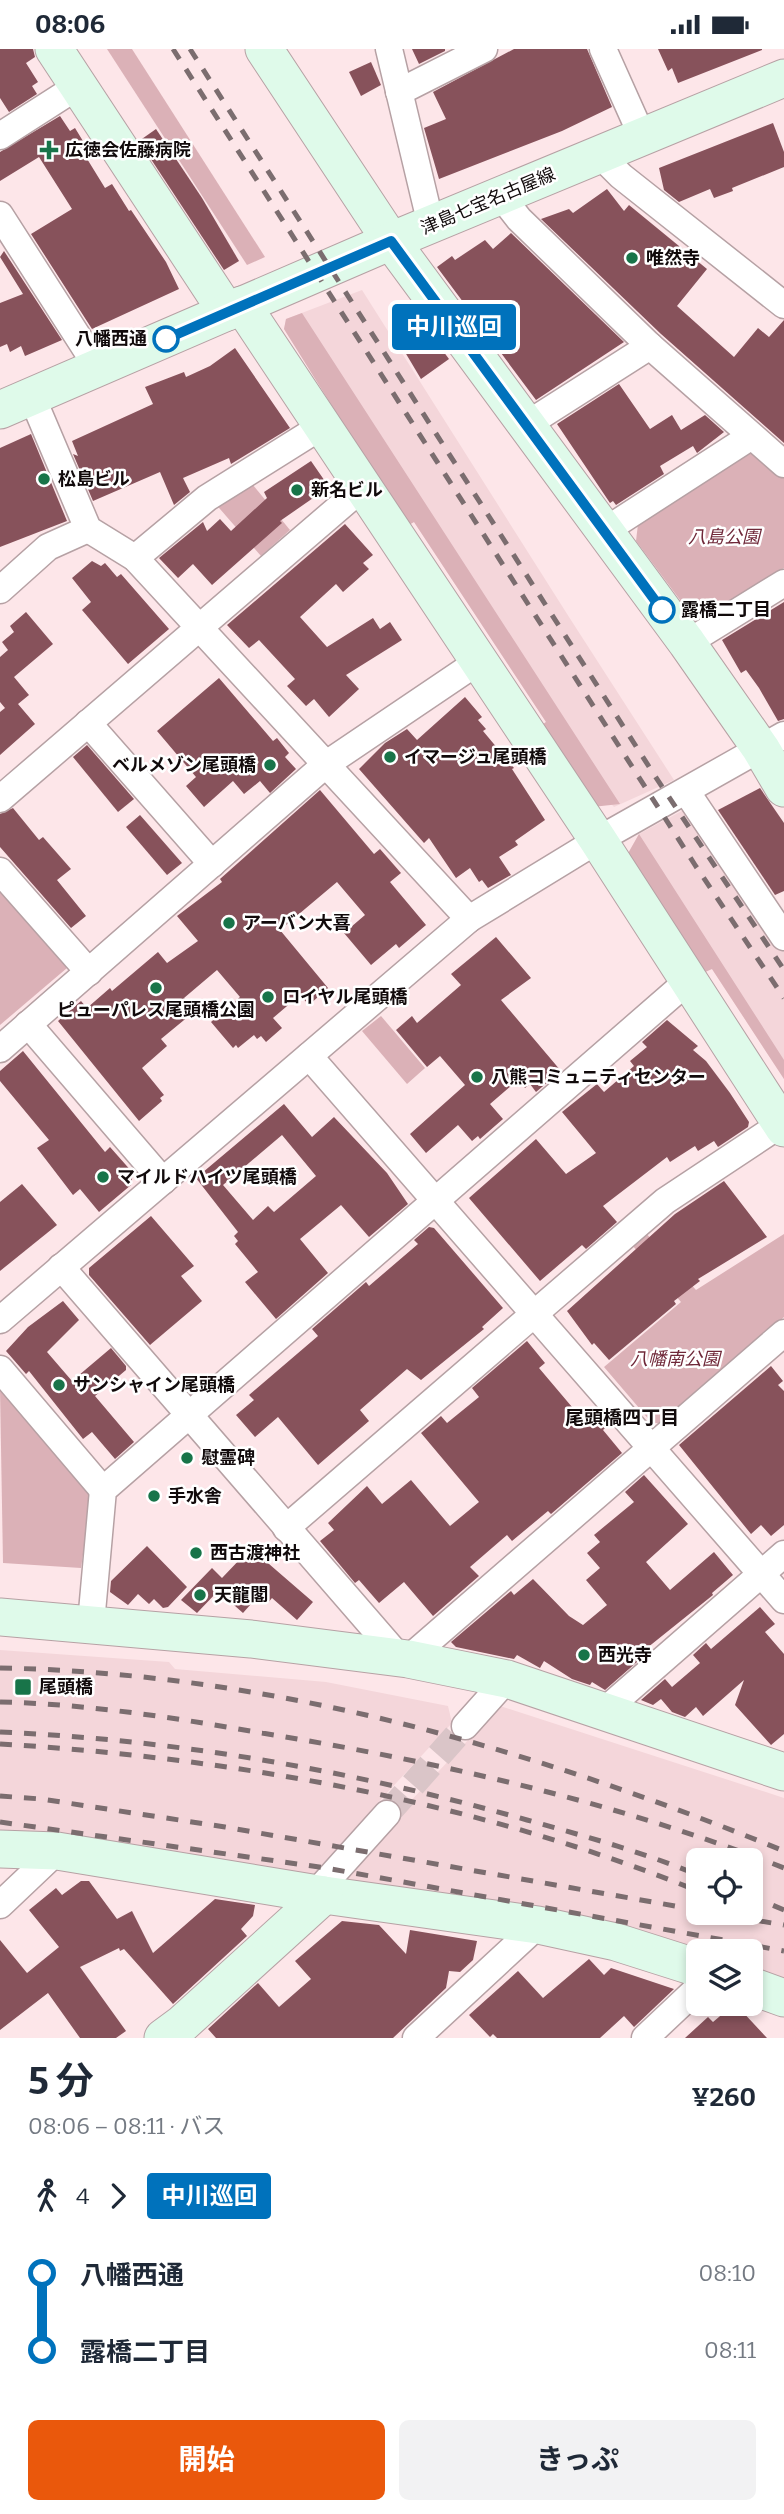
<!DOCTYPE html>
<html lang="ja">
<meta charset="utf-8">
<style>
body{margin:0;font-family:Bitter,"Noto Sans JP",serif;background:#f2f2f3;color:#1f2937;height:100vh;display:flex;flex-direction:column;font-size:26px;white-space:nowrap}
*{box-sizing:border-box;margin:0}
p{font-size:23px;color:#747a83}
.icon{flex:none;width:38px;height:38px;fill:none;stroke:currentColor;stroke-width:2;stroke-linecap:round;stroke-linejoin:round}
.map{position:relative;height:1989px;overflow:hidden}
.side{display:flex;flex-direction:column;background:#fff;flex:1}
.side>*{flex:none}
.badge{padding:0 14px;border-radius:5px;font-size:24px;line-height:46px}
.controls{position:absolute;left:686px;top:1799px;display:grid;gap:14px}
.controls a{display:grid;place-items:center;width:77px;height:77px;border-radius:10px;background:#fff;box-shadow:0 4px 10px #0003;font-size:35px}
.map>.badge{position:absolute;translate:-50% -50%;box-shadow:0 0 0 4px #fff}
.legs{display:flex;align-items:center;gap:10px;height:77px;padding:0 28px;font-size:23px}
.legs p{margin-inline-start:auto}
.summary{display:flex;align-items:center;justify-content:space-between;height:119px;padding:0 28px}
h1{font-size:38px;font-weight:700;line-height:52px}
.primary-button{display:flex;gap:14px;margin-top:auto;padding:14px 28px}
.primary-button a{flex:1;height:80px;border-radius:10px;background:#ea580c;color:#fff;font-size:28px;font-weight:700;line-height:80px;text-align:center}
.primary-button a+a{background:#f2f2f3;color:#1f2937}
ul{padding:0 28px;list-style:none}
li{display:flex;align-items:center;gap:24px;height:77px;font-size:26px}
li i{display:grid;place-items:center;width:10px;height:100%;margin:0 9px;background:currentColor}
li i::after{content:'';width:18px;height:18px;margin:-9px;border:5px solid;border-radius:50%;background:#fff}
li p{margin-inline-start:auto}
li:first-child i{background:linear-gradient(#0000 50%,currentColor 0)}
li:last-child i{background:linear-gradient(currentColor 50%,#0000 0)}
.status{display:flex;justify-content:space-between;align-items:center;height:49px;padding:0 35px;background:#fff;direction:ltr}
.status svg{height:19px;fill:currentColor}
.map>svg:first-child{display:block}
.built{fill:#f4d6da;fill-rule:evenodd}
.green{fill:#dbb1b7}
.building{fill:#87525b;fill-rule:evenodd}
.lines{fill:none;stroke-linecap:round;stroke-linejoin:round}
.street-tunnel{stroke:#dac5c8;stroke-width:26;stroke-dasharray:26 13;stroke-linecap:butt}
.street-casing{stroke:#b6a1a4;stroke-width:29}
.secondary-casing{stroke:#b6a1a4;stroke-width:39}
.street{stroke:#fff;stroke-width:26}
.secondary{stroke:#dffaea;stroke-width:37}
.rail{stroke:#7b6d6f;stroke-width:5;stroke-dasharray:12 12;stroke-linecap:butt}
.line-1-casing{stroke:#fff;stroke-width:16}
.line-1{stroke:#0072bc;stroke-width:10}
.poi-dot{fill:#187449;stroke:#fff;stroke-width:2.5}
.stop-1-dot{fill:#fff;stroke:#0072bc;stroke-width:3.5}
.labels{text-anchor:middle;stroke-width:5;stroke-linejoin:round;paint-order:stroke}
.poi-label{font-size:18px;font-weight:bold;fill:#110a0b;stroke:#fff;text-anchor:start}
.street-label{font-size:18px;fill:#110a0b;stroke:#fff}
.stop-label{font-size:18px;font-weight:bold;fill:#110a0b;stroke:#fff;text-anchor:end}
.park-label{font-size:18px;font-style:italic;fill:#6f2839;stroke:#fff}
.neighbourhood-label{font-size:19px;font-weight:bold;fill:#110a0b;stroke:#fff}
</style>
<div class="status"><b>08:06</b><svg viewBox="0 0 49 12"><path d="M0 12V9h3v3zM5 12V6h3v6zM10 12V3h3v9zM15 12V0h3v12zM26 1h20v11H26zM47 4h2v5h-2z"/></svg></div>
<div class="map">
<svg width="784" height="1989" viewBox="0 0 784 1989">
<rect width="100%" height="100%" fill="#fde6e9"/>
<g class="built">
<polygon points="362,241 569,568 674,731 614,758 539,678 546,673 414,473 407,477 284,280 286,270"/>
<polygon points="689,758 784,902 784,1030 712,920 626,808 639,785"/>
<polygon points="0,1601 169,1613 175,1620 326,1633 448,1657 452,1674 371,1761 367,1780 319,1828 0,1787"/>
<path d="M500,1657L784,1749V1932L751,1919V1902H698L339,1835L390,1774ZM698,1811H751V1864H698Z"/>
</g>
<g class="green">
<polygon points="107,0 132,0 265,208 247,216"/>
<polygon points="302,264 620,755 592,758 539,678 546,673 414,473 407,477 284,280 286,270"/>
<polygon points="745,405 761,405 784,425 784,519 703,569 692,567 636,492 638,475"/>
<polygon points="248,430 290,481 261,507 213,452"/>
<polygon points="639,785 784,1011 784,1030 712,920 701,925 626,808"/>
<polygon points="0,837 68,912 67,919 0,976"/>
<polygon points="381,967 425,1019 407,1035 362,982"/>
<polygon points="645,1183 696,1241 784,1185 784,1268 661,1375 651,1373 604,1318 681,1253 632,1196"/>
<polygon points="0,1340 92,1446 81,1519 3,1514"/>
</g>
<g class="building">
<polygon points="0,0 33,0 35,8 26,14 38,33 32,37 37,45 9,63 0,49"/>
<polygon points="412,0 445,0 445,2 419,15"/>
<polygon points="514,0 587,0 612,58 562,82 439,130 424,79 446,70 433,43"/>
<polygon points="658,0 762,0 762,1 678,34 672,19 668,22"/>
<polygon points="371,13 381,36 361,47 349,23"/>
<polygon points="60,67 70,82 75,79 86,97 81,100 105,139 112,135 129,162 131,161 166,213 179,240 92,280 31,185 72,160 39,108 0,132 0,103"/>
<polygon points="773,74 784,103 784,118 732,139 733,142 714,149 710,140 679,153 664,141 659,119"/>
<polygon points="156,80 202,149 239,212 224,221 139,92"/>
<polygon points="607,140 624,162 629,156 707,220 677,257 734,308 758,279 769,288 784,271 784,394 661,285 541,170 569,160 573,164"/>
<polygon points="511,184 624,293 536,351 437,218 452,207 455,211 485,191 493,200"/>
<polygon points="4,202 62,291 25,307 21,297 10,303 7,295 0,298 0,254 23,245 0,208"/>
<polygon points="420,271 449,310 421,330 396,288"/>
<polygon points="235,299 290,379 231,415 229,409 183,429 190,443 174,456 160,423 93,452 73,405 78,407 72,392 153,355 145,338 184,323 186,328 210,317"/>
<polygon points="619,335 650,380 672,366 681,381 705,366 724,383 697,404 693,397 660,417 664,425 616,456 613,452 610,454 557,375"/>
<polygon points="31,385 67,472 0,498 0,399"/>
<polygon points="311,412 329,438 280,472 282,474 212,536 193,515 178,529 159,509 203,473 207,482 220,470 231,482 267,449 264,443"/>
<polygon points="345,475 373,506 363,514 369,520 343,543 336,535 300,568 327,598 373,569 380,580 390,573 402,591 346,626 359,640 329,668 314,650 306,657 287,637 295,630 259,591 249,599 227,576"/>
<polygon points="92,512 101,517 105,514 117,528 121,525 169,580 128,615 82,561 91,553 72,529"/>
<polygon points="784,553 784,670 778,672 759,639 746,621 741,624 722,591"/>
<polygon points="26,563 53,595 14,628 29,646 18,655 35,675 0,706 0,663 5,659 0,653 0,608 8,601 2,593 14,583 10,577"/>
<polygon points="219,629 273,692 277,689 289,704 285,708 296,720 270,744 260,732 244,745 233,732 204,758 186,737 196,728 157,682"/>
<polygon points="465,648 482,668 478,671 486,680 483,682 514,719 512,720 545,771 515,792 518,796 499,808 511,826 488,839 482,831 479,833 470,819 456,829 429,789 424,794 359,720 385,694 407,680 417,691"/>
<polygon points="87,696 134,750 118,763 73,708"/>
<polygon points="760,739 784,774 784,842 775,846 718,761"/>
<polygon points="320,741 374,805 380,800 401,824 390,833 426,876 399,899 396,895 371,916 344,884 365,866 337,833 280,881 328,939 309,956 300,946 273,969 282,979 266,993 261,987 257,990 254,986 238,999 236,996 233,999 211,973 240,948 217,921 184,949 195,962 161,990 167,997 142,1019 164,1046 160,1049 162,1052 139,1072 58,972 81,952 87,959 110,939 112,942 158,903 167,914 198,892 177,867 222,833 220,830"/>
<polygon points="13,759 39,791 43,788 71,820 57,831 86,867 71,879 0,798 0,765"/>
<polygon points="140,766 182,814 167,826 126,778"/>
<polygon points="496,888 531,929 501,951 561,1022 536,1043 530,1035 525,1039 518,1031 490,1055 503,1070 480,1090 478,1087 472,1092 458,1076 426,1104 410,1085 465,1036 440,1007 427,1018 396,981 412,967 417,974 461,936 451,925"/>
<polygon points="667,971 698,997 693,1001 706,1012 730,1044 749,1073 748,1078 718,1098 714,1092 698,1102 695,1097 670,1113 667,1108 603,1157 617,1173 586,1200 582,1196 540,1232 469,1149 536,1090 566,1125 596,1104 562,1063 597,1035 604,1043 634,1017 630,1012 647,998 642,993"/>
<polygon points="23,1002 105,1103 110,1098 133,1124 131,1136 99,1163 80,1140 73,1146 37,1099 49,1091 0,1032 0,1022"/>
<path d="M284,1055L312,1088L334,1068L387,1124L408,1155L369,1188L341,1156L300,1190L328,1224L276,1270L245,1233L258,1223L235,1195L238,1192L234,1187L238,1183L196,1129ZM282,1086L316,1127L274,1163L268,1157L253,1171L223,1136Z"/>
<polygon points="724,1132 767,1188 698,1230 700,1232 674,1252 676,1255 609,1311 594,1294 592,1296 567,1262 675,1165"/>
<polygon points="22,1135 57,1176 0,1222 0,1153"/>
<polygon points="151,1167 194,1217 181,1227 202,1252 150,1296 89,1226 89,1219"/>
<polygon points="429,1178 434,1179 503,1259 482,1278 484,1280 421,1331 407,1320 360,1361 369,1372 318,1416 278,1368 255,1388 236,1366 254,1351 249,1346 318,1287 312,1280 366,1233 369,1237 418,1195 414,1191"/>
<polygon points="63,1252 79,1271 47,1303 72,1332 111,1299 126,1317 126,1321 95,1347 134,1393 115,1410 92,1383 83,1390 29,1322 26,1325 6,1302 28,1278"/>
<polygon points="527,1292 545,1314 539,1319 583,1371 593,1363 606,1378 603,1381 622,1404 551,1465 548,1462 512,1492 507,1486 470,1518 479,1527 433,1567 404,1533 379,1554 359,1531 355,1534 320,1492 334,1481 328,1474 367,1437 382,1455 411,1431 450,1477 479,1453 421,1384 441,1367 447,1374 479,1348 472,1339"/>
<polygon points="771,1317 783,1332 778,1336 784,1342 784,1476 771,1487 761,1476 751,1485 679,1396"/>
<polygon points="644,1426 688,1475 646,1513 670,1541 714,1503 733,1526 712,1544 713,1546 642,1603 645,1606 605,1641 592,1633 590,1636 572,1630 544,1612 540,1619 517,1606 514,1610 456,1598 451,1593 511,1542 514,1546 533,1530 569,1567 583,1576 607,1556 586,1531 600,1519 587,1504 600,1493 594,1486 634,1453 625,1443"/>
<polygon points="147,1497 187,1538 168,1558 163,1559 154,1550 149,1555 138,1545 128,1556 110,1543 111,1532"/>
<polygon points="254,1502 313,1553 297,1571 272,1549 267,1555 258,1547 243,1564 218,1542 197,1564 181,1551 212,1519 222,1529 243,1507 246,1510"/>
<polygon points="760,1558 775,1575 765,1583 784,1605 784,1685 771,1696 735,1656 744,1631 703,1667 696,1658 685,1668 672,1663 661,1650 653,1656 641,1651 665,1630 672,1638 700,1614 693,1606 706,1594 711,1600"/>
<polygon points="81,1832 89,1832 117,1870 132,1862 153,1904 215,1850 255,1856 253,1867 241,1880 247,1887 173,1955 124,1900 120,1902 119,1899 80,1918 126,1982 116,1989 80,1989 48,1944 0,1981 0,1891 27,1924 59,1898 29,1861 56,1839 62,1846"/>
<polygon points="342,1872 379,1876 406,1905 410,1881 477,1892 473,1911 460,1923 449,1922 446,1939 393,1989 216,1989 208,1980 258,1934 279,1958 311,1930 295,1912"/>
<polygon points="589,1910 604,1926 611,1919 674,1940 634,1978 624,1967 600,1989 497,1989 493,1985 490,1988 469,1966 518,1922 543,1949"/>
<polygon points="732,1957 737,1963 740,1960 767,1989 685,1989 708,1968 713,1973"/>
</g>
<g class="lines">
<polyline class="street-tunnel" points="387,1765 465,1677"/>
<g class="street-casing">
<g id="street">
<polyline points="389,0 431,176"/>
<polyline points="603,0 642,87"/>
<polyline points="399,43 484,0"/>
<polyline points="0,87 78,37"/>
<polyline points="600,106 621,127 784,256"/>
<polyline points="501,147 519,170 650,297 784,415"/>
<polyline points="0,166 98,319"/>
<polyline points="32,348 88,480 135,509 469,870"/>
<polyline points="526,376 650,297"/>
<polyline points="603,483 750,388"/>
<polyline points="135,509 207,449 322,377"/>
<polyline points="0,541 48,498 88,480"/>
<polyline points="687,594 784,534"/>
<polyline points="88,674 212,815"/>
<polyline points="686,742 784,888"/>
<polyline points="0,750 363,438"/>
<polyline points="0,822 89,923"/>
<polyline points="28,975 163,1132"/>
<polyline points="0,1000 325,716 479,612"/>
<polyline points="309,1007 784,1551"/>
<polyline points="61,1218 399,1608"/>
<polyline points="0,1271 469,870 598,791 784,686"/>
<polyline points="0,1320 103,1441"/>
<polyline points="286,1479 665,1152 781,1075"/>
<polyline points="91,1574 103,1441 689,931"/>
<polyline points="408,1610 784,1284"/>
<polyline points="603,1663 784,1505"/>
<polyline points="465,1677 507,1630"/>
<polyline points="315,1845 387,1765"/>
<polyline points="0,1856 57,1802"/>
<polyline points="416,1989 538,1876"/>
<polyline points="645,1989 698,1939"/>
</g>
</g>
<g class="secondary-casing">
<g id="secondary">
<polyline points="54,0 227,263"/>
<polyline points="264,0 391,192 687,594 761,700 784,739"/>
<polyline points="242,256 598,791 784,1079"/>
<polyline points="0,361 391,192 784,29"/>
<polyline points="0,1568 251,1590 408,1610 507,1630 784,1723"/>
<polyline points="0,1800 57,1802 324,1846 538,1876 616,1893 698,1919"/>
<polyline points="751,1937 784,1949"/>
<polyline points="163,1989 182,1975 324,1846"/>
</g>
</g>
<use href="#street" class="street"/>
<use href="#secondary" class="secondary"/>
<g class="rail">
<polyline points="173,0 695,816 784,949"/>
<polyline points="190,0 655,727 784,921"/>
<path d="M0,1619C272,1624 533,1700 784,1802"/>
<path d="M0,1653C88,1655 176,1669 262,1684C439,1713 617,1753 784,1819"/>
<path d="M0,1683C180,1691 354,1722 527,1771C584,1787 643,1803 698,1826"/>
<path d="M0,1695C236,1709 478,1753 698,1842"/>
<polyline points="0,1747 41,1750 225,1778 698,1861"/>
<polyline points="0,1773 326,1819 784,1902"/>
<polyline points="751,1847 784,1861"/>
<polyline points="712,1864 784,1876"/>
</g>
</g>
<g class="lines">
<g class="line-1-casing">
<polyline id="line-1" points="166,290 391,192 662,561"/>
</g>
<use href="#line-1" class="line-1"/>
</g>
<g class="poi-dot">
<path d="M45.5 90.5h7v7h7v7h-7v7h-7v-7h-7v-7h7z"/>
<circle cx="632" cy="209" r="7"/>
<circle cx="44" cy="430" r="7"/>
<circle cx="297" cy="441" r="7"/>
<circle cx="390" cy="708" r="7"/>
<circle cx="270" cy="716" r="7"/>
<circle cx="229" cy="874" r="7"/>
<circle cx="156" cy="939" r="7"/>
<circle cx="268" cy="948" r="7"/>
<circle cx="477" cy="1028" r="7"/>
<circle cx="103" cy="1128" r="7"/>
<circle cx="59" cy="1336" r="7"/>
<circle cx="187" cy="1409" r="7"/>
<circle cx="154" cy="1447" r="7"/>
<circle cx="196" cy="1504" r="7"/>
<circle cx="200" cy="1546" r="7"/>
<circle cx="584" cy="1606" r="7"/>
<rect x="14" y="1629" width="18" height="18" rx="3.5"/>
</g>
<g class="stop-1-dot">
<circle cx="166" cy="290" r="12"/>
<circle cx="662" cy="561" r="12"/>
</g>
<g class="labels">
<g class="poi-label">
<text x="65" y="107">広徳会佐藤病院</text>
<text x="646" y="215">唯然寺</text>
<text x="58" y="436">松島ビル</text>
<text x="311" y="447">新名ビル</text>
<text x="404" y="714">イマージュ尾頭橋</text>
<text x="256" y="722" text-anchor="end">ベルメゾン尾頭橋</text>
<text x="243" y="880">アーバン大喜</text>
<text x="282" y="954">ロイヤル尾頭橋</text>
<text x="156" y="967" text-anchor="middle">ピューパレス尾頭橋公園</text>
<text x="491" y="1034">八熊コミュニティセンター</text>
<text x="117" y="1134">マイルドハイツ尾頭橋</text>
<text x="73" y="1342">サンシャイン尾頭橋</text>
<text x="201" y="1415">慰霊碑</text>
<text x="168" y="1453">手水舎</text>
<text x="210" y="1510">西古渡神社</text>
<text x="214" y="1552">天龍閣</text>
<text x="598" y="1612">西光寺</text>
<text x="39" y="1644">尾頭橋</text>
</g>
<g class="street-label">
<text transform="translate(488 152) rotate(-23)" y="6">津島七宝名古屋線</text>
</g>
<g class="stop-label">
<text x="147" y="296">八幡西通</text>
<text x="681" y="567" text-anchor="start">露橋二丁目</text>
</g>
<g class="park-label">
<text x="724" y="494">八島公園</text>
<text x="675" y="1316">八幡南公園</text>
</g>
<g class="neighbourhood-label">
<text x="622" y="1375">尾頭橋四丁目</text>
</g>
</g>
</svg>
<div class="controls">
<a><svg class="icon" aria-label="locate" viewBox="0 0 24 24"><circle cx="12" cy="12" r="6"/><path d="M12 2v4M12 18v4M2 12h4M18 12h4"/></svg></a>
<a><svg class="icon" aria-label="layers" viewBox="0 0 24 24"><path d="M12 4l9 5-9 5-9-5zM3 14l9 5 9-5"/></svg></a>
</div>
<b class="badge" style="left:454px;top:278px;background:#0072bc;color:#fff">中川巡回</b>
</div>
<section class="side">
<div class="summary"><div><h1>5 分</h1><p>08:06 – 08:11 · バス</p></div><b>¥260</b></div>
<div class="legs"><svg class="icon" aria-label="walk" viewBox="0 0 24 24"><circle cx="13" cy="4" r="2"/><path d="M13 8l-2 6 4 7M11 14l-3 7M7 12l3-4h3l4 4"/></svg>4<svg class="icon" aria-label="forward" viewBox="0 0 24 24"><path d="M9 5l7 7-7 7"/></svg><b class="badge" style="background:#0072bc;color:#fff">中川巡回</b></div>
<ul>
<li><i style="color:#0072bc"></i><b>八幡西通</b><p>08:10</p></li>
<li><i style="color:#0072bc"></i><b>露橋二丁目</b><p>08:11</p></li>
</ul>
<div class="primary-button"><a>開始</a><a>きっぷ</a></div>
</section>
